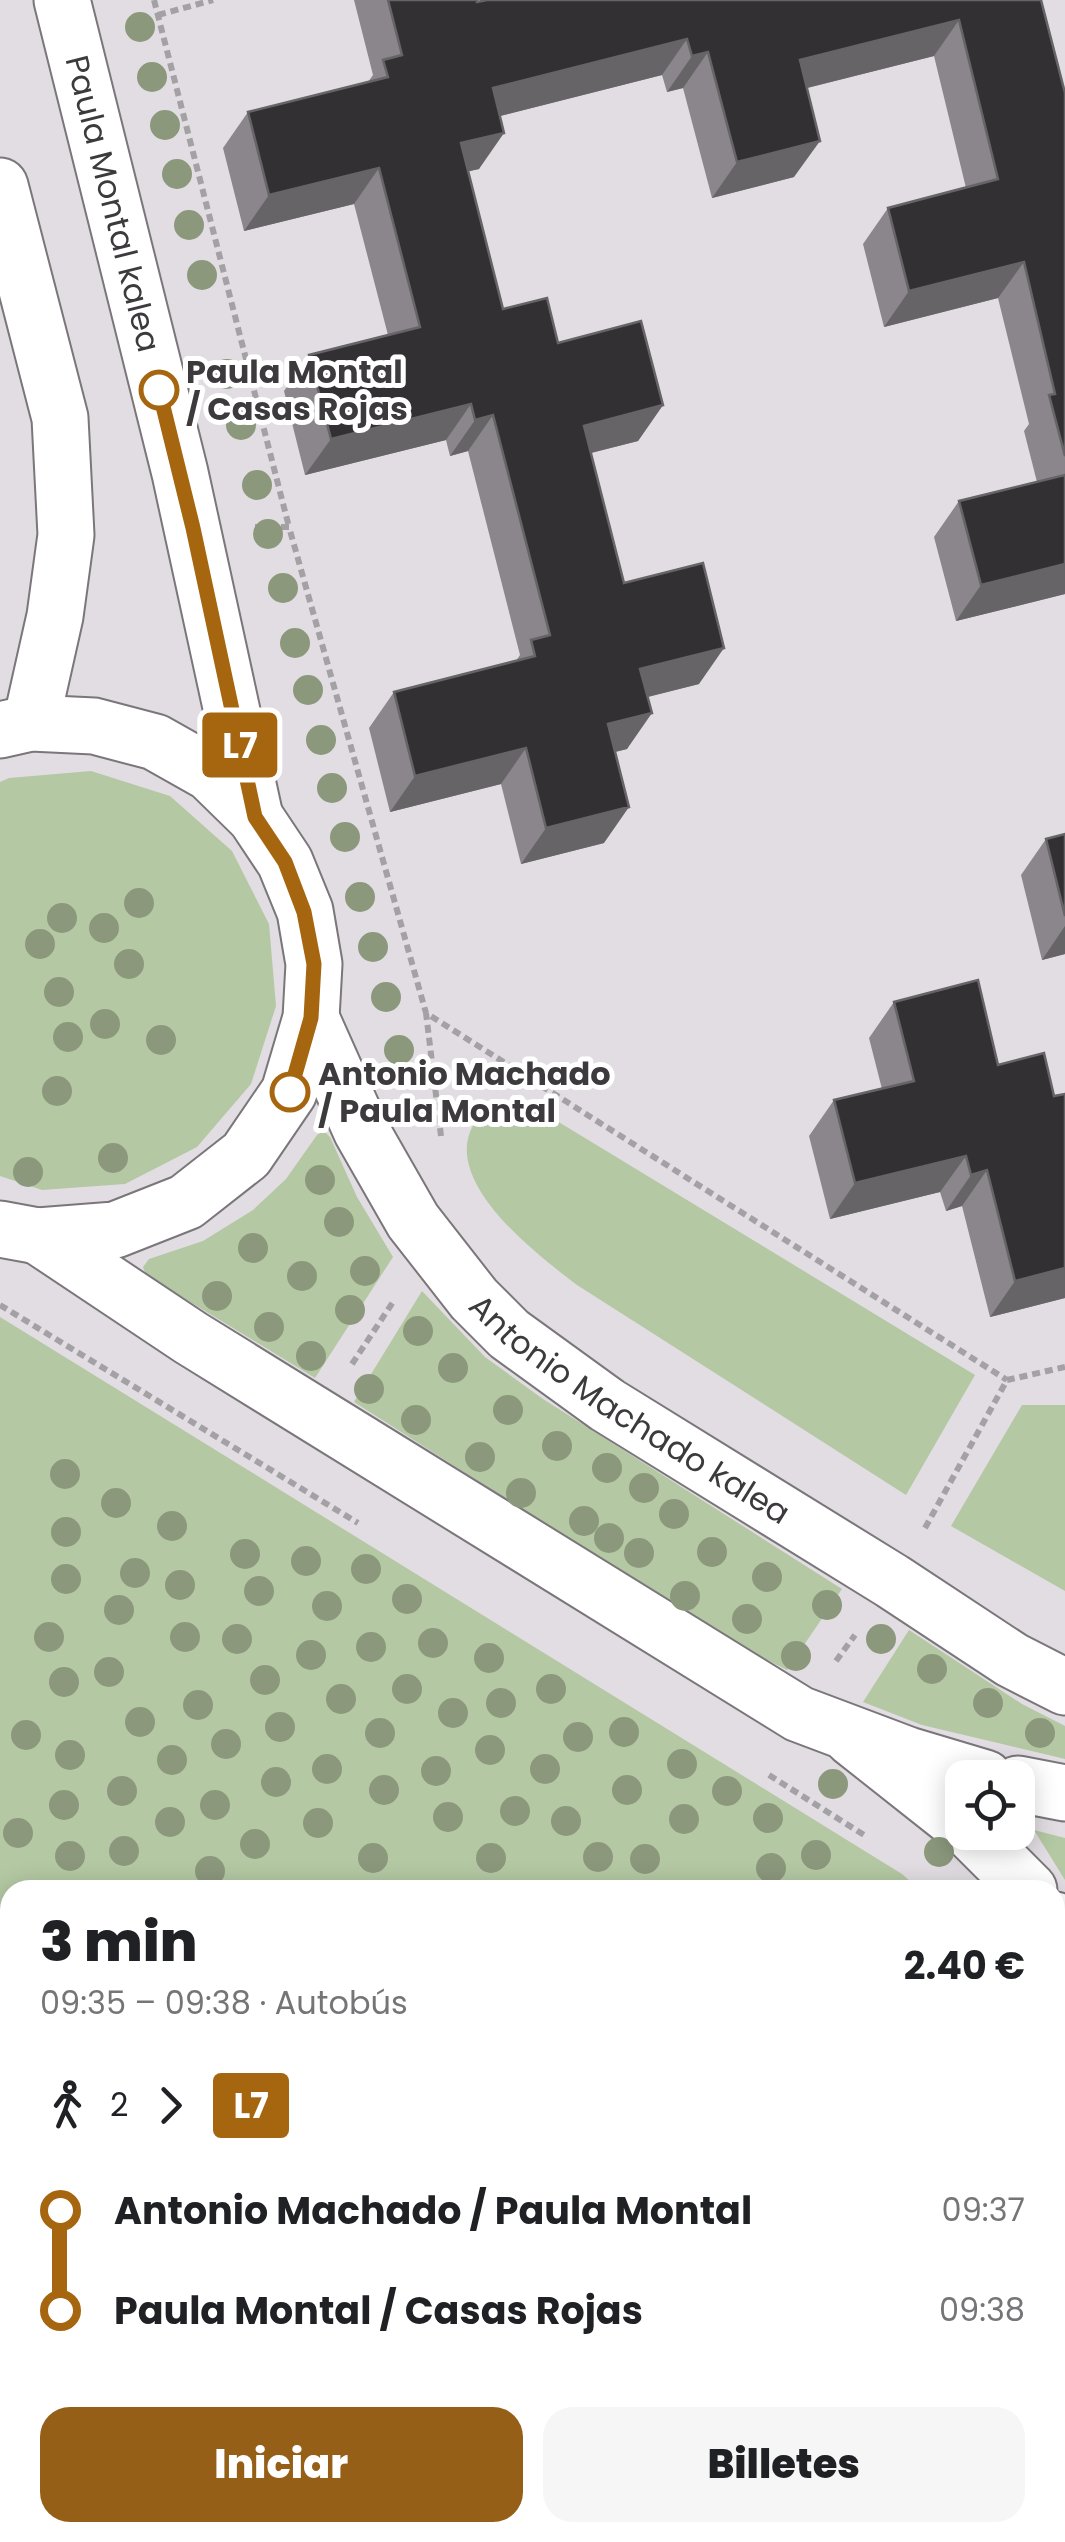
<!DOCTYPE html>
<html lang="es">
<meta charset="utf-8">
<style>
body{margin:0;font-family:Poppins,sans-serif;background:#f6f6f6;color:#202124;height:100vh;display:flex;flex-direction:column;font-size:38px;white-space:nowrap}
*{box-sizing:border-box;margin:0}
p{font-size:32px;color:#757577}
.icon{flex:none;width:55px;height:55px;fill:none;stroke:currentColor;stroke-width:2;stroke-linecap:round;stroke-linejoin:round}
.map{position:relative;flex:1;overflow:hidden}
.side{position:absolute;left:0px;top:1880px;width:1065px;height:662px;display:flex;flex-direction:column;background:#fff;border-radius:30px 30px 0 0;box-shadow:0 5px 25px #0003}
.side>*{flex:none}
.badge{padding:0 20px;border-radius:8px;font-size:35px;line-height:65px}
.controls{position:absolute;left:945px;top:1760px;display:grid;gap:20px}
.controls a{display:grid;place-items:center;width:90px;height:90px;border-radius:20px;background:#fff;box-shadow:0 5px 25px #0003;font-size:50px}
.map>.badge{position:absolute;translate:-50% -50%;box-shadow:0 0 0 5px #fff}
.legs{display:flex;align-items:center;gap:15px;height:110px;padding:0 40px;font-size:32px}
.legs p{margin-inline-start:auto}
.head{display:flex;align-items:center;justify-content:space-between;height:170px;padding:0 40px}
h1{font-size:55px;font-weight:800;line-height:75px}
.action{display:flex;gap:20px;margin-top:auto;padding:20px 40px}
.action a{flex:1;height:115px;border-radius:30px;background:#955f17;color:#fff;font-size:40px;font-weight:800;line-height:115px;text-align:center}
.action a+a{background:#f6f6f6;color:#202124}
ul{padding:0 40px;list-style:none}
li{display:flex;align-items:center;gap:35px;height:100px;font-size:38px}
li i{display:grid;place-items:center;width:15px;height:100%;margin:0 12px;background:currentColor}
li i::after{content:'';width:25px;height:25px;margin:-12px;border:8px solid;border-radius:50%;background:#fff}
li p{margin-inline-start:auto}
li:first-child i{background:linear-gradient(#0000 50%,currentColor 0)}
li:last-child i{background:linear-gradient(currentColor 50%,#0000 0)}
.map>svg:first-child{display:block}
.green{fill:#b4c8a3}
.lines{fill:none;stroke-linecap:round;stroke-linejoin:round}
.street-casing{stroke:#7a767a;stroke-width:59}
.secondary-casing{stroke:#7a767a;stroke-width:59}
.path{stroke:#a4a1a5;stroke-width:6;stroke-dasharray:8 5;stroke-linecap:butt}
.street{stroke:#fff;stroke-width:55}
.secondary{stroke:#fff;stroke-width:55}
.tree{fill:#8b987c}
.wall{fill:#8a868b}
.shaded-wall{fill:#676468}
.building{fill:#333034;stroke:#676468;stroke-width:2.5}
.line-1-casing{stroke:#fff;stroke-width:22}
.line-1{stroke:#a66610;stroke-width:15}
.stop-1-dot{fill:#fff;stroke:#a66610;stroke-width:5}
.labels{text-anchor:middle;stroke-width:10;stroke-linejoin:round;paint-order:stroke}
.street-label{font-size:32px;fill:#3c3a3c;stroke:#fff}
.stop-label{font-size:32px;font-weight:bold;fill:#3c3a3c;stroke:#fff;text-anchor:start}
</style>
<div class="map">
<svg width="1065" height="2542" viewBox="0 0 1065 2542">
<rect width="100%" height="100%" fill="#e1dde2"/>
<g class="green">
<polygon points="91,771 170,796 232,851 269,924 276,1006 251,1084 197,1147 125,1184 42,1190 0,1176 0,782 9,778"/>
<path d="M507,1101L529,1104L975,1375L906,1495L577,1285C539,1256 452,1190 469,1135C472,1126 478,1116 486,1110C492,1106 501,1103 507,1101Z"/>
<polygon points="324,1131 330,1137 357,1197 393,1257 315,1378 146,1275 143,1267 149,1259 203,1241 253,1210 286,1179 317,1135"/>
<polygon points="422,1291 485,1357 543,1399 842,1589 787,1670 730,1641 354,1402"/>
<polygon points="0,1317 902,1874 920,1890 10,1890 10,2532 829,2533 823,2542 0,2542"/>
<polygon points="1022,1405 1065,1405 1065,1591 951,1526"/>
<polygon points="909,1630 1022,1704 1065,1726 1065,1759 922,1725 863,1702"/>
<polygon points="1034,1830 1065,1838 1065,1880"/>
</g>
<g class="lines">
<g class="street-casing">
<g id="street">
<path id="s1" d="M62,0L180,473L255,817"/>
<polyline points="0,186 60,418 66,535 55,616 31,723"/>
<polyline points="852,1738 962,1825"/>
<polyline points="971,1832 1029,1890"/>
<polyline points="1055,1920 1065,1939"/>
</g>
</g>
<g class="secondary-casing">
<g id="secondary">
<polyline points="0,730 31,723 94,726 155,742 210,773 255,817 285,862 305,911 314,964 311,1018 289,1092 246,1155 186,1202 115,1230 38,1236 0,1229"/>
<path id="s2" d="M311,1018L361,1130L413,1221L474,1299L509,1334L607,1405L892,1581L1012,1660L1065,1687"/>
<polyline points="38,1236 191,1338 799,1714 908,1755 985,1778"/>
<polyline points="1018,1784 1065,1793"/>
<polyline points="1055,2409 1065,2395"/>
<polyline points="967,2542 973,2532"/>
</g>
</g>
<g class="path">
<polyline points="154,0 289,527"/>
<polyline points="158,15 213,0"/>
<polyline points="255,527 289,527 426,1013"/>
<polyline points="441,1136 426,1013 1007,1380"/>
<polyline points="0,1305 358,1523"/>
<polyline points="352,1364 395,1299"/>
<polyline points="925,1528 1007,1380 1065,1367"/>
<polyline points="836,1661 855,1635"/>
<polyline points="769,1775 864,1835"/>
<polyline points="1055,2074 1061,2097 1055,2167"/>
<polyline points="1055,2320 1065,2326"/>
<polyline points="0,2505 10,2517"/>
<polyline points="27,2532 38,2542"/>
</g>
<use href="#street" class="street"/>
<use href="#secondary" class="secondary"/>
</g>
<g class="tree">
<circle cx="140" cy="27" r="15"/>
<circle cx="152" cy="77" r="15"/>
<circle cx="165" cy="125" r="15"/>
<circle cx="177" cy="174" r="15"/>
<circle cx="189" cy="225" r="15"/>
<circle cx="202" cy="275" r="15"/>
<circle cx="227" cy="374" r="15"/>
<circle cx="241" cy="425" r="15"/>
<circle cx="257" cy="485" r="15"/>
<circle cx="268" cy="534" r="15"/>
<circle cx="283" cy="588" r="15"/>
<circle cx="295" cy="643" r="15"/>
<circle cx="308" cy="690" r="15"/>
<circle cx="321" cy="740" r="15"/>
<circle cx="332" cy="788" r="15"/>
<circle cx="345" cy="837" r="15"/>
<circle cx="360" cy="897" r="15"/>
<circle cx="139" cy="903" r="15"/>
<circle cx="62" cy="918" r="15"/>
<circle cx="104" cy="928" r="15"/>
<circle cx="40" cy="944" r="15"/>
<circle cx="373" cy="947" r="15"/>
<circle cx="129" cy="964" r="15"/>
<circle cx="59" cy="992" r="15"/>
<circle cx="386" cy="997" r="15"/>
<circle cx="105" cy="1024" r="15"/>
<circle cx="68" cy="1037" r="15"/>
<circle cx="161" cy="1040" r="15"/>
<circle cx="399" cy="1050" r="15"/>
<circle cx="57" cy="1091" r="15"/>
<circle cx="113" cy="1158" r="15"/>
<circle cx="28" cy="1172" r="15"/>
<circle cx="320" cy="1180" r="15"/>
<circle cx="339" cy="1222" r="15"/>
<circle cx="253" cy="1248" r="15"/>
<circle cx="365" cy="1271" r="15"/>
<circle cx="302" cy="1276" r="15"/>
<circle cx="217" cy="1296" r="15"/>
<circle cx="350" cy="1310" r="15"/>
<circle cx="269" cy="1327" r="15"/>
<circle cx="418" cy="1331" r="15"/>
<circle cx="311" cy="1356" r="15"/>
<circle cx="453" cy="1368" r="15"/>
<circle cx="369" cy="1389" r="15"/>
<circle cx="508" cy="1410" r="15"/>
<circle cx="416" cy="1420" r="15"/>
<circle cx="557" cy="1446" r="15"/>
<circle cx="480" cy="1457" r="15"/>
<circle cx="607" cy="1468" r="15"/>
<circle cx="65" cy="1474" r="15"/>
<circle cx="644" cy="1488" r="15"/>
<circle cx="521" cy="1493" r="15"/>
<circle cx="116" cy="1503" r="15"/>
<circle cx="674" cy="1514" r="15"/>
<circle cx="584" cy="1521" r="15"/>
<circle cx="172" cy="1526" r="15"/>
<circle cx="66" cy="1532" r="15"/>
<circle cx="609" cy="1538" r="15"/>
<circle cx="712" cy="1552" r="15"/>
<circle cx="639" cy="1553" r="15"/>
<circle cx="245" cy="1554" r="15"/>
<circle cx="306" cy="1561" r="15"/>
<circle cx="366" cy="1569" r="15"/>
<circle cx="135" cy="1573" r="15"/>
<circle cx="767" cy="1577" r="15"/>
<circle cx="66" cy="1579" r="15"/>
<circle cx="180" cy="1585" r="15"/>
<circle cx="259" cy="1591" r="15"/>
<circle cx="685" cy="1596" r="15"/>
<circle cx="407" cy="1599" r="15"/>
<circle cx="827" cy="1605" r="15"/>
<circle cx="327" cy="1606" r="15"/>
<circle cx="119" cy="1610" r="15"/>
<circle cx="747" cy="1619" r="15"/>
<circle cx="49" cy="1637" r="15"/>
<circle cx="185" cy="1637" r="15"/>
<circle cx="237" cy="1639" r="15"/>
<circle cx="881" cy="1639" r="15"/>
<circle cx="433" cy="1643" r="15"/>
<circle cx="371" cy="1647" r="15"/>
<circle cx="311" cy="1655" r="15"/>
<circle cx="796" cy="1656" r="15"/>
<circle cx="489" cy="1658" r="15"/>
<circle cx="932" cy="1669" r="15"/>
<circle cx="109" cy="1672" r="15"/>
<circle cx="265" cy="1680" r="15"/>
<circle cx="64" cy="1682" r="15"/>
<circle cx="407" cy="1689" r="15"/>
<circle cx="551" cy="1689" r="15"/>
<circle cx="341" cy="1699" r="15"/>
<circle cx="501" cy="1703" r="15"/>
<circle cx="988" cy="1703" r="15"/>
<circle cx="198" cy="1705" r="15"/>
<circle cx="453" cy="1713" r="15"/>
<circle cx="140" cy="1722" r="15"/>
<circle cx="280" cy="1727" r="15"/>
<circle cx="624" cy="1732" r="15"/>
<circle cx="380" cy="1733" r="15"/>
<circle cx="1040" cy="1733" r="15"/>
<circle cx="26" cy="1735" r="15"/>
<circle cx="578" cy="1737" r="15"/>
<circle cx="226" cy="1744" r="15"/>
<circle cx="490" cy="1750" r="15"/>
<circle cx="70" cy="1755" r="15"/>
<circle cx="172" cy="1760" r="15"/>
<circle cx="682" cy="1764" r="15"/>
<circle cx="327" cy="1769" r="15"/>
<circle cx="545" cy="1769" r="15"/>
<circle cx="436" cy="1771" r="15"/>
<circle cx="276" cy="1782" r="15"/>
<circle cx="833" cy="1784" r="15"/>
<circle cx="384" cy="1790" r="15"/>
<circle cx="627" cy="1790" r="15"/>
<circle cx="122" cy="1791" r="15"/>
<circle cx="727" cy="1791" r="15"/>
<circle cx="64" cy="1805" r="15"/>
<circle cx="215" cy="1805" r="15"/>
<circle cx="515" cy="1811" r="15"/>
<circle cx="448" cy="1817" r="15"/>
<circle cx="768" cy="1818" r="15"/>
<circle cx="684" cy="1819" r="15"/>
<circle cx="566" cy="1821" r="15"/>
<circle cx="170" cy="1822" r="15"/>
<circle cx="318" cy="1823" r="15"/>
<circle cx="18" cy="1833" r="15"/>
<circle cx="255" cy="1844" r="15"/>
<circle cx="124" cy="1851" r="15"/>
<circle cx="939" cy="1852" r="15"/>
<circle cx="816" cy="1855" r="15"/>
<circle cx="70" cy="1856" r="15"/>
<circle cx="598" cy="1857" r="15"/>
<circle cx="373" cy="1858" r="15"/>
<circle cx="491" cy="1858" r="15"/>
<circle cx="645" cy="1859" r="15"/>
<circle cx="771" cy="1868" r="15"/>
<circle cx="210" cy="1871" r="15"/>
</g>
<g class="wall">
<polygon points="354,0 477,0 477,2 1041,0 1065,93 1065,594 956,621 934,537 959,501 1037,482 1024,431 1029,424 998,298 884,327 863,244 888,208 966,188 934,56 807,88 794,177 712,198 683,88 667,92 662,75 500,116 479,169 468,171 503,309 558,343 663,405 638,441 591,453 624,583 699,684 648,697 627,749 615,752 604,843 521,864 501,784 390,812 369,728 394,692 516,661 520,655 468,451 450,456 446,440 305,475 284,391 309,355 388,335 354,204 244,231 223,148 248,112 368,82 373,75"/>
<polygon points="1065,834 1065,954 1042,960 1021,875 1046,839"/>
<polygon points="894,1002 1054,1096 1065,1094 1065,1298 990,1317 962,1206 946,1211 940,1192 830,1219 809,1136 834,1100 882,1089 869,1038"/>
</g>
<g class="shaded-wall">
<polygon points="959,20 934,56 775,96 800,60"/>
<polygon points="687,39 662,75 468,124 493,88"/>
<polygon points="708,52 683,88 667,92 692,56"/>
<polygon points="504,133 479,169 436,179 461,143"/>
<polygon points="820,141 794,177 712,198 737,162"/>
<polygon points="379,168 354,204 244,231 269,195"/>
<polygon points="1024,262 998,298 884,327 909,291"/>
<polygon points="471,404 446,440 305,475 331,439"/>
<polygon points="663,405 638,441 559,461 584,426"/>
<polygon points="493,415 468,451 450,456 475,420"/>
<polygon points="1065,564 1065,594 956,621 981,585"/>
<polygon points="724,648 699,684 615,705 640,669"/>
<polygon points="652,713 627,749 582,760 608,724"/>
<polygon points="526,748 501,784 390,812 415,776"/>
<polygon points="629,807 604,843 521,864 546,828"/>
<polygon points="1065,926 1065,954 1042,960"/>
<polygon points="966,1156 940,1192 830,1219 855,1183"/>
<polygon points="987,1170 962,1206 946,1211 971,1175"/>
<polygon points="1065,1268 1065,1298 990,1317 1015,1281"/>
</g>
<g class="building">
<polygon points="388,0 477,0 477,2 487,0 1041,0 1065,93 1065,456 1049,395 1055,394 1024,262 909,291 888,208 998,179 959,20 800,60 820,141 737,162 708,52 692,56 687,39 493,88 504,133 461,143 503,309 547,298 558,343 641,321 663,405 584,426 624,583 703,563 724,648 640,669 652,713 608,724 629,807 546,828 526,748 415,776 394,692 535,656 531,640 550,635 493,415 475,420 471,404 331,439 309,355 420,327 379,168 269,195 248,112 388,77 383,60 402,55"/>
<polygon points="1065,475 1065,564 981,585 959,501"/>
<polygon points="1065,834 1065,916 1046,839"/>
<polygon points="978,980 998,1065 1044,1053 1054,1096 1065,1094 1065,1268 1015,1281 987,1170 971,1175 966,1156 855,1183 834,1100 914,1081 894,1002"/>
</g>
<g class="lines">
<g class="line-1-casing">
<polyline id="line-1" points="159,390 193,528 255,817 285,862 304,912 314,964 311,1018 290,1092"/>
</g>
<use href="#line-1" class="line-1"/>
</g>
<g class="stop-1-dot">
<circle cx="159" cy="390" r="18"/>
<circle cx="290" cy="1092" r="18"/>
</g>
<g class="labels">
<g class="street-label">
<text dy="11" stroke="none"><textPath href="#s1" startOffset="210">Paula Montal kalea</textPath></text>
<text dy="11" stroke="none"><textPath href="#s2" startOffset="518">Antonio Machado kalea</textPath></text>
</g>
<g class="stop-label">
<text x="186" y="383">Paula Montal<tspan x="186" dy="37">/ Casas Rojas</tspan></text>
<text x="318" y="1085">Antonio Machado<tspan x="318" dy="37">/ Paula Montal</tspan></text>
</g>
</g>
</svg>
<div class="controls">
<a><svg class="icon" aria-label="locate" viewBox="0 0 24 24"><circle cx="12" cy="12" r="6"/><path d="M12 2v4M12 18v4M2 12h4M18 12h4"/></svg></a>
</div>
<b class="badge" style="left:240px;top:745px;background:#a66610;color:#fff">L7</b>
<section class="side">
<div class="head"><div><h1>3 min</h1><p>09:35 – 09:38 · Autobús</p></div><b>2.40 €</b></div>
<div class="legs"><svg class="icon" aria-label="walk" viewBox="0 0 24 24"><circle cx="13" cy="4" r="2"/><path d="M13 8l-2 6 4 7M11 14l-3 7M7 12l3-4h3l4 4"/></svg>2<svg class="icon" aria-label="forward" viewBox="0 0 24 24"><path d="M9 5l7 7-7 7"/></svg><b class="badge" style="background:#a66610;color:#fff">L7</b></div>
<ul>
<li><i style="color:#a66610"></i><b>Antonio Machado / Paula Montal</b><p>09:37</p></li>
<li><i style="color:#a66610"></i><b>Paula Montal / Casas Rojas</b><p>09:38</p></li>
</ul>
<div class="action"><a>Iniciar</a><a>Billetes</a></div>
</section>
</div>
